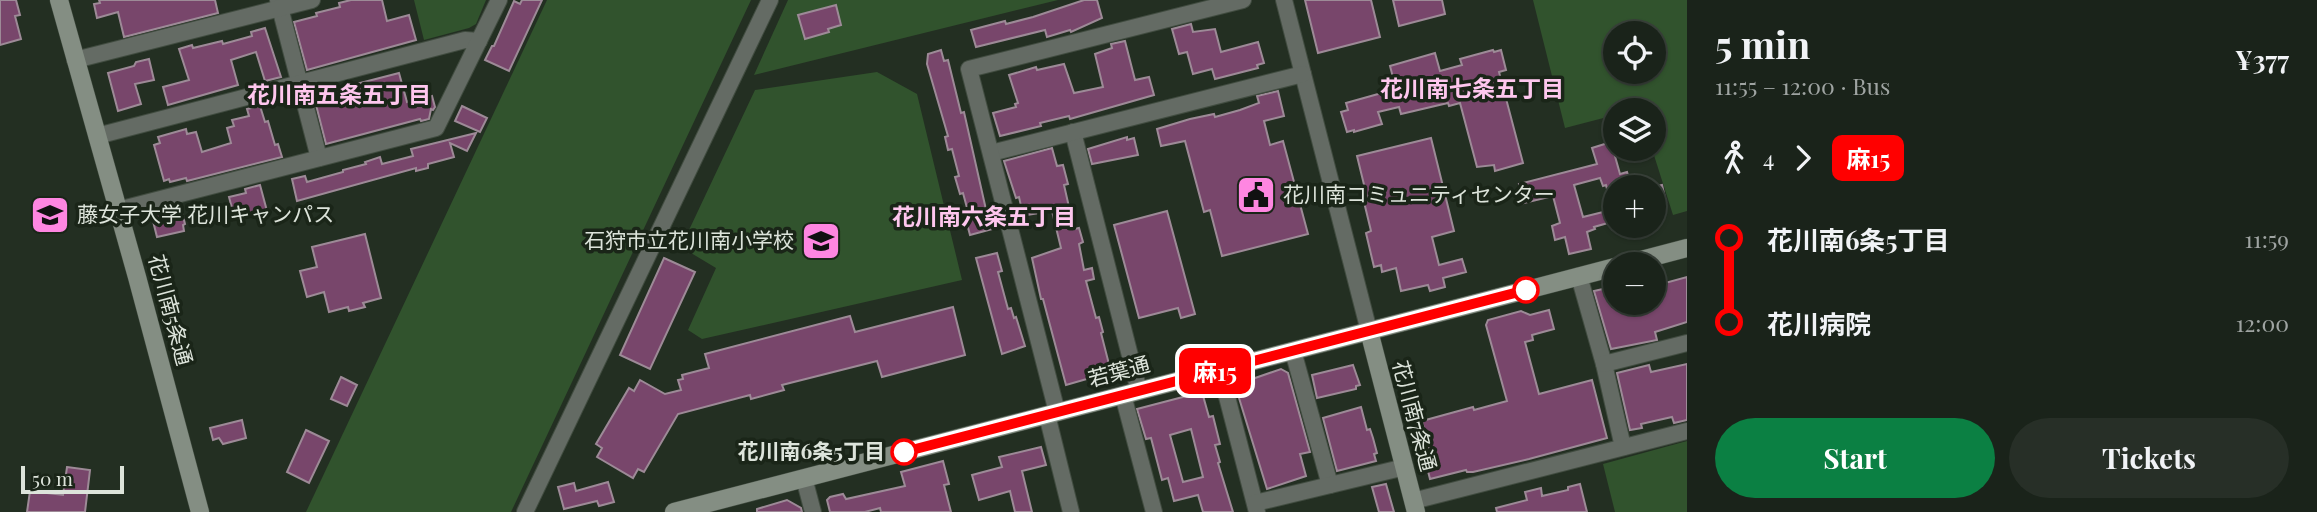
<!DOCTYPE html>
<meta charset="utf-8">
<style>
body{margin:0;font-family:"Playfair Display","Noto Sans JP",serif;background:#272f27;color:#f1f3f6;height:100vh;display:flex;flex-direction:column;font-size:26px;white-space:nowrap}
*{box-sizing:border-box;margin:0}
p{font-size:23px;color:#9fa4a2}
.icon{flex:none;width:38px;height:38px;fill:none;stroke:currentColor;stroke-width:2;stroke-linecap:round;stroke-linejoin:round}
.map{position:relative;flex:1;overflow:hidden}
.sheet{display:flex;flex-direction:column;background:#1a231a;width:630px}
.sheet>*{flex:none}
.badge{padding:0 14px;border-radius:10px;font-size:24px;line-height:46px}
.tools{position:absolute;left:1603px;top:21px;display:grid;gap:14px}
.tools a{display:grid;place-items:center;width:63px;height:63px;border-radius:50%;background:#1a231a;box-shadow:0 2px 5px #0004,0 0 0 2px #384039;font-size:35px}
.scale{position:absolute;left:21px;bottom:18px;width:103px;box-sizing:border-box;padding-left:7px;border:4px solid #dde4db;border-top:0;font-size:19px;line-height:24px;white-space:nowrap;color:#dde4db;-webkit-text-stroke:5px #1a2518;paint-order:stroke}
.map>.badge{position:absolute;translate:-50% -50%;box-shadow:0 0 0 4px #fff}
.legs{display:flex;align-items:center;gap:10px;height:77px;padding:0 28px;font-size:23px}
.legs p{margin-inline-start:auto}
.summary{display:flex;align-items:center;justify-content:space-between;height:119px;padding:0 28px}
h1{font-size:38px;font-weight:700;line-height:52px}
.action{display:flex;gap:14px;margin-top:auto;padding:14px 28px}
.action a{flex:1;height:80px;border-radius:42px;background:#0b8043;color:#fff;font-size:28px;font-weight:700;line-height:80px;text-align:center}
.action a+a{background:#272f27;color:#f1f3f6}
ul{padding:0 28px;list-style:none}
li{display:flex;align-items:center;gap:24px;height:84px;font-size:26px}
li i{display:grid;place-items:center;width:10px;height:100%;margin:0 9px;background:currentColor}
li i::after{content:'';width:18px;height:18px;margin:-9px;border:5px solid;border-radius:50%;background:#1a231a}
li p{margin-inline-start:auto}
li:first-child i{background:linear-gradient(#0000 50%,currentColor 0)}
li:last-child i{background:linear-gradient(currentColor 50%,#0000 0)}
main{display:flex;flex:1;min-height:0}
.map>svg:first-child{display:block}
.green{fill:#31532d;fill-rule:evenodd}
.building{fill:#78466b;stroke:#9d8a97;stroke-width:2;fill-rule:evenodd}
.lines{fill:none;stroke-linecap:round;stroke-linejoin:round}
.street-casing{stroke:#414c40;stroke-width:18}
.secondary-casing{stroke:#414c40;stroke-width:19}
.street{stroke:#646b64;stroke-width:16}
.secondary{stroke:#848e83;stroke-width:18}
.line-1-casing{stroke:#fff;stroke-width:16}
.line-1{stroke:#f00;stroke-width:10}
.stop-1-dot{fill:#fff;stroke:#f00;stroke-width:3.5}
.labels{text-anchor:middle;stroke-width:7;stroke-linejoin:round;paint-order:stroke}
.poi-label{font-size:21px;fill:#dde4db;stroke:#1a2518;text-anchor:start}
.street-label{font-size:21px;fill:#dde4db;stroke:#1a2518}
.stop-label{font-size:21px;font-weight:bold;fill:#dde4db;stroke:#1a2518;text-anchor:end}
.neighbourhood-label{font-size:23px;font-weight:bold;fill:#fec7ee;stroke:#1a2518}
</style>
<main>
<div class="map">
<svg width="1687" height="512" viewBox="0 0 1687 512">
<rect width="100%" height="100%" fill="#232f22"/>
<g class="green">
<polygon points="414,0 486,0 476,24 469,28 424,40"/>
<polygon points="547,0 751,0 511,512 306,512"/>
<polygon points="788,0 1058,0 754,75"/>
<path d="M1533,0H1687V211L1673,215L1652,149L1654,110H1615V115L1565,128ZM1615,33H1654V72H1615Z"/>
<polygon points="877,72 917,94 962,280 702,339 688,330 716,268 681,247 755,90"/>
<polygon points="1687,441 1687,512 1615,512 1603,464"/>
</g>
<g class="building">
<polygon points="0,0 16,0 20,15 15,16 21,39 0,45"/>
<polygon points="99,0 215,0 218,13 124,37 118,12 97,18 94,4 100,3"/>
<polygon points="351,0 382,0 387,21 409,15 416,40 307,70 294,22 317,16 316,13 340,7 339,3"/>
<polygon points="522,0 542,0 509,71 485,60 492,46 494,46 514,1 520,4"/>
<polygon points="1084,0 1097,0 1102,18 1071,32 1070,30 1047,37 1045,30 976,47 971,30 1005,21 1006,24 1033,17"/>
<polygon points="1305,0 1371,0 1380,37 1318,53"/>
<polygon points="1393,0 1442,0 1445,14 1399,26"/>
<polygon points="836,5 841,25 828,29 829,32 805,39 798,15"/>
<polygon points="1191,24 1193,32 1215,29 1221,52 1258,42 1264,63 1257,65 1258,68 1215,79 1212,69 1193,74 1187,52 1179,54 1172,29"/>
<polygon points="265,28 281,77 265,81 256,52 231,60 238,85 168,105 163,87 189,80 179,49 192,45 193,48 222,41 223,44 252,36 251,32"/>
<polygon points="1125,41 1135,80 1149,77 1154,95 1070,119 1069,116 1040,123 1041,126 1000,136 993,113 1016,107 1015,104 1018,103 1009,75 1036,67 1037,70 1064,64 1074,93 1103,87 1095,54 1112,48 1111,44"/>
<polygon points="941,50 944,61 948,60 961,113 964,112 987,214 992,213 996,228 970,235 966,220 970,219 963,193 960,194 955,177 959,176 952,149 948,150 945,137 948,136 927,64 928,54"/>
<polygon points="1493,50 1494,52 1501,50 1506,70 1499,72 1523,163 1495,171 1494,165 1477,167 1460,103 1449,106 1448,103 1401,114 1399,107 1378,112 1382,124 1354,132 1354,130 1347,132 1341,112 1348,110 1346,103 1396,89 1390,66 1435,53 1440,71 1462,65 1460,59"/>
<polygon points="149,59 154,80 135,84 141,104 118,111 108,73 134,66 136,62"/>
<polygon points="399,73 407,102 432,96 435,107 433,110 431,109 429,119 421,121 420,119 326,144 315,101 339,95 337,89"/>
<polygon points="1278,91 1284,116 1264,121 1270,145 1283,141 1308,234 1222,256 1210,210 1204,212 1185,141 1161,146 1157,129 1190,119 1214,114 1215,117 1240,110 1259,103 1257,96"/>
<polygon points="260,106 265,122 268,121 275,145 278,144 282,157 187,181 186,178 170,182 169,179 164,181 154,145 160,143 158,137 186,129 187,134 196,132 202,152 231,143 227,128 234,126 232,120 249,116 247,109"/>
<polygon points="462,106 487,118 480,132 455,121"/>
<polygon points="476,133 467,151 450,143 454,157 428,164 428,168 416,171 416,168 297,201 292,179 305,176 307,182 343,172 343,170 366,164 365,162 380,157 382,164 413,156 411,149"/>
<polygon points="1127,137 1127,140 1134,138 1138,155 1092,164 1088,149"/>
<polygon points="1431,138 1454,231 1432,237 1439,265 1462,259 1466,272 1443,278 1445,287 1430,291 1428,285 1401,291 1396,268 1382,272 1381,265 1374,267 1366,233 1371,231 1364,202 1368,201 1357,156"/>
<polygon points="1611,142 1620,174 1627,172 1632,187 1615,187 1615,208 1612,209 1606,185 1603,186 1600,178 1574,185 1583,217 1615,209 1615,221 1594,227 1595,229 1587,232 1591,249 1569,254 1565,237 1555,240 1552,226 1560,223 1553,196 1524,203 1519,184 1597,164 1592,148"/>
<polygon points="1052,148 1057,166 1063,165 1068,184 1064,185 1074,229 1079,228 1083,242 1079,244 1084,270 1092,268 1094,279 1086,281 1096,318 1099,317 1103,332 1101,333 1111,372 1066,385 1043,299 1041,299 1032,258 1061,248 1052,211 1026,215 1024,205 1021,206 1019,197 1016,198 1004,161"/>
<polygon points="260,185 267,211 234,216 229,197 246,193 245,189"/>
<polygon points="1662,185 1666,202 1656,204 1653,187"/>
<polygon points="177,206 179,212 182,212 185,224 183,225 184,231 157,237 151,213"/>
<polygon points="1167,211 1195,314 1181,318 1178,308 1139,318 1114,225"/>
<polygon points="365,234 381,298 363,303 365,307 349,311 348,307 329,312 324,292 307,297 300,271 317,267 312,247"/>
<polygon points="997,253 1002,271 998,272 1008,309 1011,308 1014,318 1016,317 1025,346 1002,354 976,258"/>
<polygon points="664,258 695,272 650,369 620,355"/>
<polygon points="1687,277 1687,322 1655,332 1657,340 1611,349 1594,291 1612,287 1619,309 1640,303 1654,303 1654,286"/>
<polygon points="953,307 965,355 882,377 877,361 782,385 784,390 751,399 750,395 678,414 644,472 638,469 633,478 597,457 602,448 596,444 629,388 634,391 640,380 665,394 681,390 678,380 683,379 682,375 709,368 705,354 850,316 855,332"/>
<polygon points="1549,310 1554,329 1532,335 1533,340 1525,342 1539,394 1592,380 1607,438 1529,459 1473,472 1467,472 1466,470 1430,479 1424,455 1431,454 1422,421 1473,407 1474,410 1507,401 1486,325 1488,320 1521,311 1530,315"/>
<polygon points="1687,364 1687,420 1674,423 1672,417 1641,424 1642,428 1630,430 1617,373 1649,365 1651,372"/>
<polygon points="1353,365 1360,385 1356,386 1356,389 1317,398 1312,375"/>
<polygon points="1281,369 1288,373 1310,452 1300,454 1306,476 1267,489 1235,385"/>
<polygon points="341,377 357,385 347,406 331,399"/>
<path d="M1202,392L1209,417L1213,416L1220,444L1215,445L1220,462L1218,463L1233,512H1203L1198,495L1174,501L1168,478L1162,480L1151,438L1146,439L1137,409ZM1191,429L1203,477L1183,482L1170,435Z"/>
<polygon points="1361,407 1367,430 1370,429 1373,438 1377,453 1374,454 1376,461 1337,471 1323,418"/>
<polygon points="242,420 246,438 223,444 219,438 213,440 210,428"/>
<polygon points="306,430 329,441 309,483 287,472"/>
<polygon points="1041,447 1046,465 1022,471 1032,512 1015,512 1010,491 979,500 972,475 1002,467 999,457"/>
<polygon points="943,461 949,484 944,485 951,512 881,512 880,508 865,512 830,512 827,500 830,497 843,494 846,499 905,486 901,472"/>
<polygon points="67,467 90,470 85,512 27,512 30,491 63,495"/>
<polygon points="608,482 614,502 599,506 597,501 564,509 558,487 574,483 576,491"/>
<polygon points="1386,484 1394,512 1379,512 1372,487"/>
<polygon points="1580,484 1587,512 1497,512 1496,508 1527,500 1525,492 1541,488 1542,496 1568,490 1568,487"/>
<polygon points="787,500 801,508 802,512 757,512 757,509"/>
</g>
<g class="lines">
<g class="street-casing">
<g id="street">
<polyline points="278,0 319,158"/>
<polyline points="1284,0 1369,331"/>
<polyline points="75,60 312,0"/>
<polyline points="1073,132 1139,391"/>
<polyline points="97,136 465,40 479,41"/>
<polyline points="991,153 1303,74"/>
<polyline points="118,210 436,128 499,0"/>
<polyline points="1579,276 1604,364 1623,447"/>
<polyline points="1293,351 1330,485"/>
<polyline points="1604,364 1687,343"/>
<polyline points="1220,370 1257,512"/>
<polyline points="1123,395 1154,512"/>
<polyline points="1057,412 969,69 1243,0"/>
<polyline points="1047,415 1071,512"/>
<polyline points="804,478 813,512"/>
<polyline points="1413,501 1687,431"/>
<polyline points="1255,503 1405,467"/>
<polyline points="525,512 770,0"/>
</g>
</g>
<g class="secondary-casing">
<g id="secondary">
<polyline points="59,0 137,277 200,512"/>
<polyline points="1626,264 1687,248"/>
<polyline points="1369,331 1416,512"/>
<polyline points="674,512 1615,267"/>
</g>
</g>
<use href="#street" class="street"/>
<use href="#secondary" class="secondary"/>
</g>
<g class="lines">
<g class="line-1-casing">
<polyline id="line-1" points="904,452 1526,290"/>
</g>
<use href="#line-1" class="line-1"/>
</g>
<defs>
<g id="civic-square" transform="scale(2.0125)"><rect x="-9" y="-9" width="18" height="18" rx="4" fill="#fe86e1" stroke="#1a2518"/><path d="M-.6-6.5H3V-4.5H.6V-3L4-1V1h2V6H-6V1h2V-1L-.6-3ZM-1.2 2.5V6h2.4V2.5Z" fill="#111"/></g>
<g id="university-square" transform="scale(2.0125)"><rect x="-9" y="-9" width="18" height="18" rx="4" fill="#fe86e1" stroke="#1a2518"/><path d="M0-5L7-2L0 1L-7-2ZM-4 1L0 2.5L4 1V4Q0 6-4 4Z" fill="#111"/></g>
<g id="school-square" transform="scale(2.0125)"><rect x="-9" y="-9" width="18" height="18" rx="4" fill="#fe86e1" stroke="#1a2518"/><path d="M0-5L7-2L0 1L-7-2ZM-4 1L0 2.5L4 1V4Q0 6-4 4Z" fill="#111"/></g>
</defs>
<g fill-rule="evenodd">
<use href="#civic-square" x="1256" y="195"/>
<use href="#university-square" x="50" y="215"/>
<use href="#school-square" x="821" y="241"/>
</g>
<g class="stop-1-dot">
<circle cx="1526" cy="290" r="12"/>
<circle cx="904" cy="452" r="12"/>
</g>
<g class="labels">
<g class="poi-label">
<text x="1283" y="202">花川南コミュニティセンター</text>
<text x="77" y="222">藤女子大学 花川キャンパス</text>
<text x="794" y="248" text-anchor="end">石狩市立花川南小学校</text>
</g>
<g class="street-label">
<text transform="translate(170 310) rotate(75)" y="7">花川南5条通</text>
<text transform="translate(1119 372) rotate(-15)" y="7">若葉通</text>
<text transform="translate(1414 416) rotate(75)" y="7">花川南7条通</text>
</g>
<g class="stop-label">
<text x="885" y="459">花川南6条5丁目</text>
</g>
<g class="neighbourhood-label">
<text x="1472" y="97">花川南七条五丁目</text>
<text x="339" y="103">花川南五条五丁目</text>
<text x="984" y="225">花川南六条五丁目</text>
</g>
</g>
</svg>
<div class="tools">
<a><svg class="icon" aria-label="locate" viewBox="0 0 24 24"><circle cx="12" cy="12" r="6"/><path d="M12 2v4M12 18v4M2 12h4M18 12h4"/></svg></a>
<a><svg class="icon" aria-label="layers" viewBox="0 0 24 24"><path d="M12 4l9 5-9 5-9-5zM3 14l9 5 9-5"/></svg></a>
<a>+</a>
<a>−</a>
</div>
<div class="scale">50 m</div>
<b class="badge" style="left:1215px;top:371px;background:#f00;color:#fff">麻15</b>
</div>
<section class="sheet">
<div class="summary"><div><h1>5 min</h1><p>11:55 – 12:00 · Bus</p></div><b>¥377</b></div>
<div class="legs"><svg class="icon" aria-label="walk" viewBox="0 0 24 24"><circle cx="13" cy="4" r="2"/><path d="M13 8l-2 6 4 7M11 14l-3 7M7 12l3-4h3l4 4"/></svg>4<svg class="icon" aria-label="forward" viewBox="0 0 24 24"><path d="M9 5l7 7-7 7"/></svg><b class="badge" style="background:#f00;color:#fff">麻15</b></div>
<ul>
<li><i style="color:#f00"></i><b>花川南6条5丁目</b><p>11:59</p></li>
<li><i style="color:#f00"></i><b>花川病院</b><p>12:00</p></li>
</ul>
<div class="action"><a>Start</a><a>Tickets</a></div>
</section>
</main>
